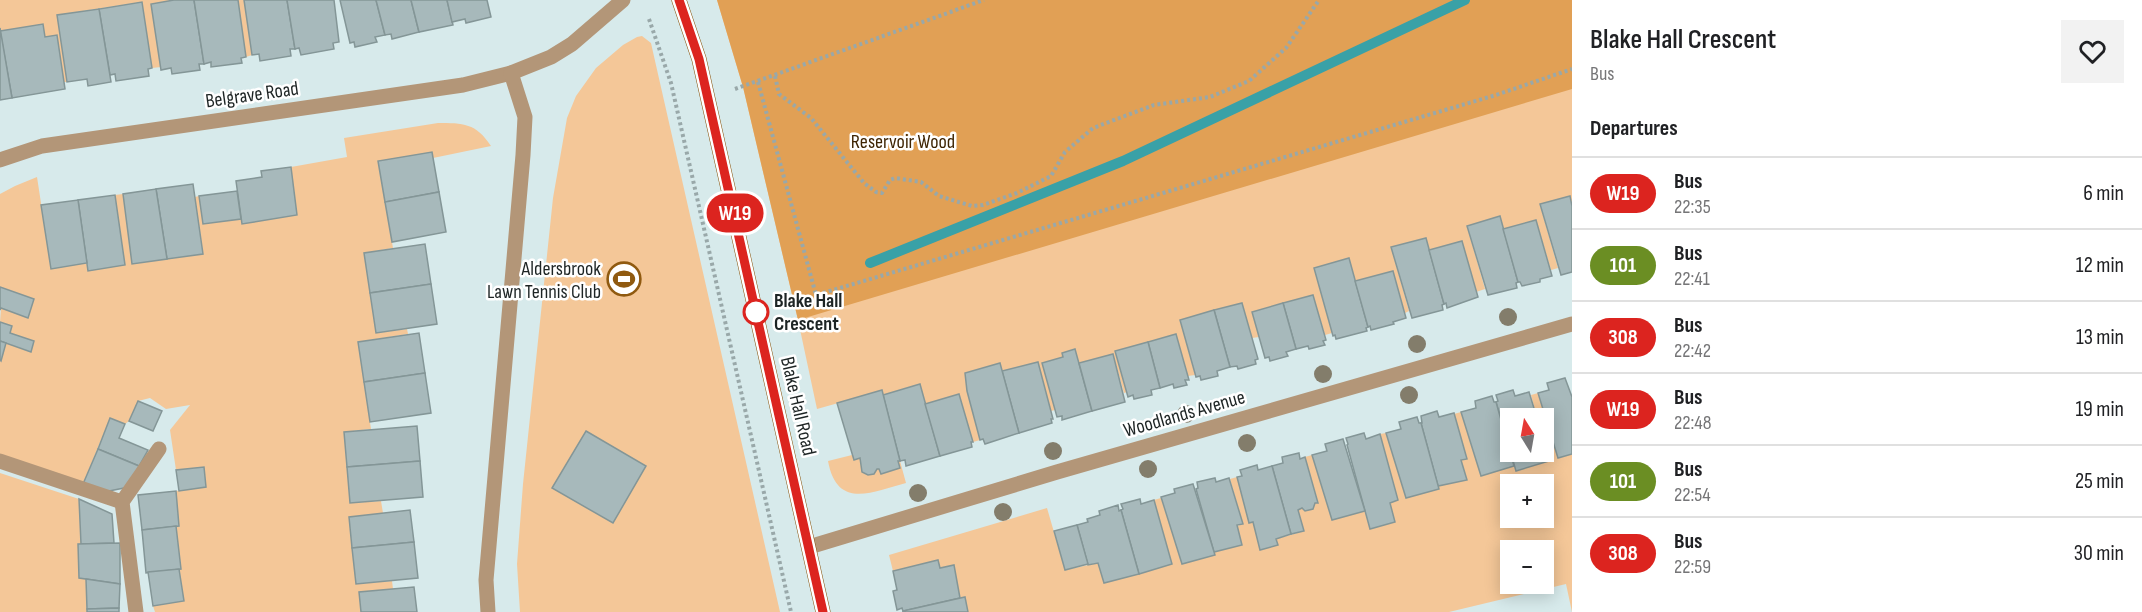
<!DOCTYPE html>
<meta charset="utf-8">
<style>
body{margin:0;font-family:"Sofia Sans Condensed",sans-serif;background:#f2f2f2;color:#202124;height:100vh;display:flex;flex-direction:column;font-size:22px;white-space:nowrap}
*{box-sizing:border-box;margin:0}
p{font-size:20px;color:#757577}
.icon{flex:none;width:33px;height:33px;fill:none;stroke:currentColor;stroke-width:2;stroke-linecap:round;stroke-linejoin:round}
.map{position:relative;flex:1;overflow:hidden}
.side{display:flex;flex-direction:column;background:#fff;width:570px}
.side>*{flex:none}
.badge{padding:0 12px;border-radius:20px;font-size:21px;line-height:39px}
.needle{width:39px;rotate:349deg}
.buttons{position:absolute;left:1500px;top:408px;display:grid;gap:12px}
.buttons a{display:grid;place-items:center;width:54px;height:54px;border-radius:0px;background:#fff;box-shadow:0 3px 15px #0003;font-size:30px}
.map>.badge{position:absolute;translate:-50% -50%;box-shadow:0 0 0 3px #fff}
h2{padding:0 18px;font-size:22px;line-height:54px}
.round{display:grid;place-items:center;flex:none;width:63px;height:63px;border-radius:0px;background:#f2f2f2}
.head{display:flex;align-items:center;justify-content:space-between;height:102px;padding:0 18px}
h1{font-size:28px;font-weight:600;line-height:45px}
ul{padding:0;list-style:none}
li{display:flex;align-items:center;gap:18px;height:72px;padding:0 18px;border-top:2px solid #e0e0e0}
li div{flex:1}
li b{display:block;font-size:22px}
li em{font-style:normal}
li .badge{min-width:66px;font-weight:700;text-align:center}
main{display:flex;flex:1;min-height:0}
.map>svg:first-child{display:block}
.green{fill:#f4c798;fill-rule:evenodd}
.forest{fill:#e1a055}
.lines{fill:none;stroke-linecap:round;stroke-linejoin:round}
.stream{stroke:#39a1a7;stroke-width:10}
.building{fill:#a7b9bb;stroke:#849697;stroke-width:1.5}
.path{stroke:#99a8a9;stroke-width:4;stroke-dasharray:3 3;stroke-linecap:butt}
.lane{stroke:#b39678;stroke-width:15}
.street{stroke:#b39678;stroke-width:15}
.primary{stroke:#85530d;stroke-width:15}
.tree{fill:#837d6b}
.line-casing{stroke:#fff;stroke-width:14}
.line{stroke:#dc241f;stroke-width:9}
.stop-dot{fill:#fff;stroke:#dc241f;stroke-width:3}
.labels{text-anchor:middle;stroke-width:5;stroke-linejoin:round;paint-order:stroke}
.street-label{font-size:20px;fill:#1d2424;stroke:#fff}
.park-label{font-size:20px;fill:#3e2403;stroke:#fff}
.poi-label{font-size:20px;fill:#1d2424;stroke:#fff;text-anchor:end}
.stop-label{font-size:20px;font-weight:bold;fill:#1d2424;stroke:#fff;text-anchor:start}
</style>
<main>
<div class="map">
<svg width="1572" height="612" viewBox="0 0 1572 612">
<rect width="100%" height="100%" fill="#d7eaeb"/>
<g class="green">
<polygon points="0,0 174,0 151,4 161,67 152,68 142,2 57,15 67,82 64,82 57,36 45,37 0,31"/>
<polygon points="238,0 244,0 252,55 246,57"/>
<polygon points="717,0 1572,0 1572,203 1540,205 1558,268 1551,270 1536,220 1503,229 1499,217 1467,226 1485,289 1476,292 1429,250 1425,238 1391,247 1409,311 1405,313 1393,271 1355,281 1349,259 1314,268 1332,333 1325,335 1313,295 1253,312 1259,337 1252,338 1242,303 1180,320 1195,375 1188,376 1176,335 1115,351 1127,392 1124,393 1113,354 1079,363 1075,349 1062,353 1063,357 1043,363 1055,410 1051,411 1038,362 1002,371 1000,364 965,373 967,391 980,440 973,442 959,394 925,404 919,384 883,395 881,391 817,409 798,320 743,87"/>
<polygon points="642,36 651,43 653,52 780,612 520,612 517,564 523,484 553,198 567,118 576,96 596,68 623,45 637,37"/>
<path d="M438,123C463,123 476,123 491,146L433,158L432,152L378,162L393,248L364,253L376,333L407,329L408,334L358,342L371,429L344,432L350,503L381,501L383,513L349,517L356,584L392,581L393,589L359,592L361,612H155L153,606L184,601L179,569H181L176,526H179L176,491L206,487L203,467L176,470L170,430L190,405L166,409L150,398L138,401L129,421L125,424L110,418L83,484L0,455V360L6,343L30,352L34,342L10,333L12,326L0,322L1,308L28,317L34,299L0,287V194L15,186L37,177L51,268L87,263L125,265L115,195L123,194L133,264L203,254L195,197L199,196L204,224L241,219L242,224L297,215L291,167L347,157L344,138Z"/>
<path d="M1538,393L1558,458L1572,454V612L1566,584L1449,612H968L965,597L960,598L954,565L940,568L938,560L893,571L889,555L1047,508L1065,570L1098,563L1105,583L1172,564L1154,500L1161,498L1182,564L1215,555L1214,552L1242,545L1237,526L1243,524L1230,479L1237,477L1249,522H1253L1261,550L1277,545L1276,539L1304,531L1298,510L1302,508L1305,511L1313,509L1315,503L1318,502L1305,457L1312,455L1332,520L1365,511L1371,529L1395,522L1390,503L1398,500L1380,434L1386,433L1406,498L1439,489L1438,486L1467,480L1461,460L1467,458L1454,414L1461,412L1481,475L1514,466L1516,471L1549,461L1544,441V418H1537L1531,395ZM1510,484H1544V518H1510ZM1510,550H1544V584H1510Z"/>
<path d="M852,455L854,459L860,458L862,472L868,475L874,474L877,469H879L881,473L900,468L898,461H900L906,483C872,492 837,510 828,461Z"/>
<polygon points="0,473 79,499 81,544 78,545 79,578 86,579 87,612 0,612"/>
</g>
<polygon class="forest" points="717,0 1572,0 1572,89 798,320 743,87"/>
<g class="lines">
<polyline class="stream" points="870,263 1123,161 1465,0"/>
</g>
<g class="building">
<polygon points="174,0 194,0 204,64 199,64 200,70 172,74 171,68 161,70 151,4"/>
<polygon points="194,0 238,0 246,57 241,58 242,63 211,67 211,62 204,64"/>
<polygon points="244,0 287,0 295,49 290,49 291,56 260,61 259,54 252,55"/>
<polygon points="287,0 334,0 339,42 333,43 334,49 301,55 299,48 295,49"/>
<polygon points="340,0 376,0 385,35 375,37 377,42 355,47 354,42 350,43"/>
<polygon points="376,0 411,0 419,32 392,39 391,34 385,35"/>
<polygon points="411,0 447,0 453,25 419,32"/>
<polygon points="447,0 487,0 491,17 466,23 465,19 452,22"/>
<polygon points="142,2 152,68 148,69 149,76 116,81 115,74 110,75 99,9"/>
<polygon points="99,9 111,82 88,86 87,79 67,82 57,15"/>
<polygon points="43,24 45,37 57,35 65,89 12,98 0,31"/>
<polygon points="0,28 12,98 0,100"/>
<polygon points="432,152 439,192 385,202 378,161"/>
<polygon points="291,167 297,215 242,224 236,181 262,177 261,171"/>
<polygon points="193,184 203,254 167,259 156,189"/>
<polygon points="156,189 167,259 132,264 123,194"/>
<polygon points="237,191 241,219 203,224 199,196"/>
<polygon points="439,192 446,232 392,242 385,202"/>
<polygon points="115,195 125,265 88,271 78,200"/>
<polygon points="1570,196 1572,206 1572,272 1561,275 1540,204"/>
<polygon points="78,200 87,263 51,269 41,205"/>
<polygon points="1500,216 1518,282 1516,283 1517,288 1488,295 1467,226"/>
<polygon points="1536,220 1552,276 1540,279 1540,282 1522,286 1520,282 1518,282 1503,229"/>
<polygon points="1426,238 1444,304 1442,305 1443,310 1412,318 1391,247"/>
<polygon points="1462,241 1478,297 1447,308 1446,303 1444,304 1429,250"/>
<polygon points="425,244 431,284 370,293 364,253"/>
<polygon points="1349,258 1368,327 1366,328 1367,331 1336,339 1335,335 1333,336 1314,268"/>
<polygon points="1393,271 1406,318 1393,322 1394,324 1371,330 1370,326 1368,327 1355,281"/>
<polygon points="431,284 437,324 376,333 370,293"/>
<polygon points="0,287 34,299 28,318 1,308 0,310"/>
<polygon points="1313,295 1326,340 1323,341 1325,345 1309,349 1308,346 1296,349 1283,303"/>
<polygon points="1242,303 1258,359 1255,360 1256,364 1238,369 1237,366 1230,367 1214,310"/>
<polygon points="1283,303 1296,349 1286,352 1288,356 1270,361 1269,357 1265,358 1252,312"/>
<polygon points="1214,310 1230,367 1217,371 1218,376 1201,380 1200,376 1196,377 1180,320"/>
<polygon points="0,322 12,326 10,333 34,341 31,352 0,341"/>
<polygon points="419,333 425,373 364,382 358,342"/>
<polygon points="1176,334 1189,380 1185,380 1187,385 1174,388 1173,384 1160,388 1148,342"/>
<polygon points="0,341 6,343 1,361 0,360"/>
<polygon points="1148,342 1160,388 1151,390 1152,395 1134,399 1133,395 1128,397 1115,351"/>
<polygon points="1075,349 1092,411 1062,420 1062,416 1057,417 1042,363 1063,357 1062,353"/>
<polygon points="1113,354 1125,402 1092,411 1079,363"/>
<polygon points="1038,362 1053,419 1051,419 1052,423 1019,433 1002,371"/>
<polygon points="1000,363 1019,433 985,444 983,439 980,440 967,391 965,373"/>
<polygon points="425,373 431,413 370,422 364,382"/>
<polygon points="1565,378 1572,397 1572,454 1558,458 1538,393 1549,390 1547,383"/>
<polygon points="920,384 940,456 906,466 905,460 900,461 883,395"/>
<polygon points="882,390 900,461 898,461 900,468 881,474 879,469 877,469 874,474 868,475 862,472 860,458 854,460 837,403"/>
<polygon points="1513,390 1515,396 1529,392 1537,418 1510,418 1510,452 1544,452 1544,441 1549,461 1516,471 1496,402 1498,401 1496,395"/>
<polygon points="959,394 973,442 971,442 972,447 940,456 925,404"/>
<polygon points="1492,396 1494,402 1496,402 1514,466 1481,476 1461,412 1476,408 1475,401"/>
<polygon points="138,401 162,411 153,431 129,421"/>
<polygon points="1437,411 1439,417 1454,413 1467,459 1461,460 1467,480 1438,486 1421,423 1422,423 1421,416"/>
<polygon points="1417,417 1419,423 1421,423 1439,489 1406,498 1386,433 1401,429 1399,422"/>
<polygon points="110,418 125,424 119,438 148,450 139,466 98,449"/>
<polygon points="417,426 420,461 347,467 344,432"/>
<polygon points="586,431 646,466 613,523 552,488"/>
<polygon points="1364,433 1366,439 1380,434 1398,500 1390,503 1395,522 1370,529 1347,445 1348,444 1346,438"/>
<polygon points="1343,439 1365,511 1332,520 1312,455 1327,451 1325,444"/>
<polygon points="98,449 139,466 129,487 104,492 83,484"/>
<polygon points="1299,453 1300,459 1305,457 1318,503 1315,503 1313,509 1305,511 1302,508 1298,510 1304,531 1291,534 1272,466 1283,463 1282,457"/>
<polygon points="420,461 423,497 350,503 347,467"/>
<polygon points="1257,465 1258,470 1272,466 1291,534 1276,539 1278,545 1260,550 1253,522 1249,523 1237,477 1242,476 1240,470"/>
<polygon points="204,467 206,487 179,491 176,470"/>
<polygon points="1215,478 1216,482 1229,478 1243,524 1237,525 1242,545 1214,552 1196,489 1198,488 1197,482"/>
<polygon points="1193,484 1215,555 1182,564 1161,497 1175,493 1174,489"/>
<polygon points="176,491 179,526 142,530 138,495"/>
<polygon points="79,499 112,514 114,543 81,544"/>
<polygon points="1140,499 1141,504 1154,500 1172,564 1139,574 1121,510 1123,509 1121,504"/>
<polygon points="1118,505 1119,511 1121,510 1139,574 1104,583 1098,563 1088,565 1077,525 1088,522 1087,519 1100,515 1099,511"/>
<polygon points="410,510 414,542 352,548 349,517"/>
<polygon points="1077,525 1088,564 1065,570 1054,531"/>
<polygon points="176,526 181,569 146,573 142,530"/>
<polygon points="414,542 418,578 356,584 352,548"/>
<polygon points="120,543 120,584 79,578 78,544"/>
<polygon points="938,560 940,568 954,565 960,598 903,611 902,608 897,610 893,591 897,590 893,571"/>
<polygon points="179,569 184,601 153,606 148,572"/>
<polygon points="86,579 120,584 119,608 87,609"/>
<polygon points="414,587 417,612 361,612 359,592"/>
<polygon points="965,597 968,612 903,612 903,611"/>
<polygon points="119,608 119,612 87,612 87,609"/>
</g>
<g class="lines">
<g class="path">
<polyline points="649,19 671,83 791,612"/>
<polyline points="775,76 779,94 811,118 864,183 876,192 882,193 890,180 895,178 921,182 939,196 972,206 983,205 1017,193 1051,176 1065,152 1093,128 1154,105 1210,97 1249,81 1286,48 1319,0"/>
<polyline points="758,82 816,295 1496,95 1572,69"/>
<polyline points="735,89 984,0"/>
</g>
<g class="lane">
<polyline points="0,461 122,502"/>
<polyline points="136,612 122,502 159,449"/>
</g>
<g class="street">
<polyline points="0,160 42,146 463,85 511,73"/>
<polyline points="809,547 1057,472 1572,324"/>
<polyline points="488,612 486,580 523,155 525,117 511,73 551,57 572,44 623,0"/>
</g>
<polyline class="primary" points="679,0 699,59 823,612"/>
</g>
<g class="tree">
<circle cx="1508" cy="317" r="9"/>
<circle cx="1417" cy="344" r="9"/>
<circle cx="1323" cy="374" r="9"/>
<circle cx="1409" cy="395" r="9"/>
<circle cx="1186" cy="414" r="9"/>
<circle cx="1247" cy="443" r="9"/>
<circle cx="1053" cy="451" r="9"/>
<circle cx="1148" cy="469" r="9"/>
<circle cx="918" cy="493" r="9"/>
<circle cx="1003" cy="512" r="9"/>
</g>
<g class="lines">
<g class="line-casing">
<polyline id="line" points="679,0 699,59 823,612"/>
</g>
<use href="#line" class="line"/>
</g>
<defs>
<g id="stadium-ring" transform="scale(1.725)"><circle r="9.5" fill="#fff" stroke="#905a10" stroke-width="1.5"/><path d="M0-5a6.5 5 0 1 0 0 10a6.5 5 0 1 0 0-10ZM-3.5-1.8h7v3.6h-7Z" fill="#905a10"/></g>
</defs>
<g fill-rule="evenodd">
<use href="#stadium-ring" x="624" y="279"/>
</g>
<circle class="stop-dot" cx="756" cy="312" r="12"/>
<g class="labels">
<g class="street-label">
<text transform="translate(252 94) rotate(-8)" y="7">Belgrave Road</text>
<text transform="translate(799 406) rotate(77)" y="7">Blake Hall Road</text>
<text transform="translate(1184 413) rotate(-16)" y="7">Woodlands Avenue</text>
</g>
<g class="park-label">
<text x="903" y="148">Reservoir Wood</text>
</g>
<g class="poi-label">
<text x="601" y="275">Aldersbrook<tspan x="601" dy="23">Lawn Tennis Club</tspan></text>
</g>
<g class="stop-label">
<text x="774" y="307">Blake Hall<tspan x="774" dy="23">Crescent</tspan></text>
</g>
</g>
</svg>
<div class="buttons">
<a><svg class="needle" viewBox="-14 -14 28 28"><path d="M0-13l5 13h-10z" fill="#e53935"/><path d="M0 13l5-13h-10z" fill="#757577"/></svg></a>
<a>+</a>
<a>−</a>
</div>
<b class="badge" style="left:735px;top:213px;background:#dc241f;color:#fff">W19</b>
</div>
<section class="side">
<div class="head"><div><h1>Blake Hall Crescent</h1><p>Bus</p></div><a class="round"><svg class="icon" aria-label="heart" viewBox="0 0 24 24"><path d="M12 20l-8-8c-3-5 5-10 8-4 3-6 11-1 8 4z"/></svg></a></div>
<h2>Departures</h2>
<ul>
<li><span class="badge" style="background:#dc241f;color:#fff">W19</span><div><b>Bus</b><p>22:35</p></div><em>6 min</em></li>
<li><span class="badge" style="background:#6b8e23;color:#fff">101</span><div><b>Bus</b><p>22:41</p></div><em>12 min</em></li>
<li><span class="badge" style="background:#dc241f;color:#fff">308</span><div><b>Bus</b><p>22:42</p></div><em>13 min</em></li>
<li><span class="badge" style="background:#dc241f;color:#fff">W19</span><div><b>Bus</b><p>22:48</p></div><em>19 min</em></li>
<li><span class="badge" style="background:#6b8e23;color:#fff">101</span><div><b>Bus</b><p>22:54</p></div><em>25 min</em></li>
<li><span class="badge" style="background:#dc241f;color:#fff">308</span><div><b>Bus</b><p>22:59</p></div><em>30 min</em></li>
</ul>
</section>
</main>
